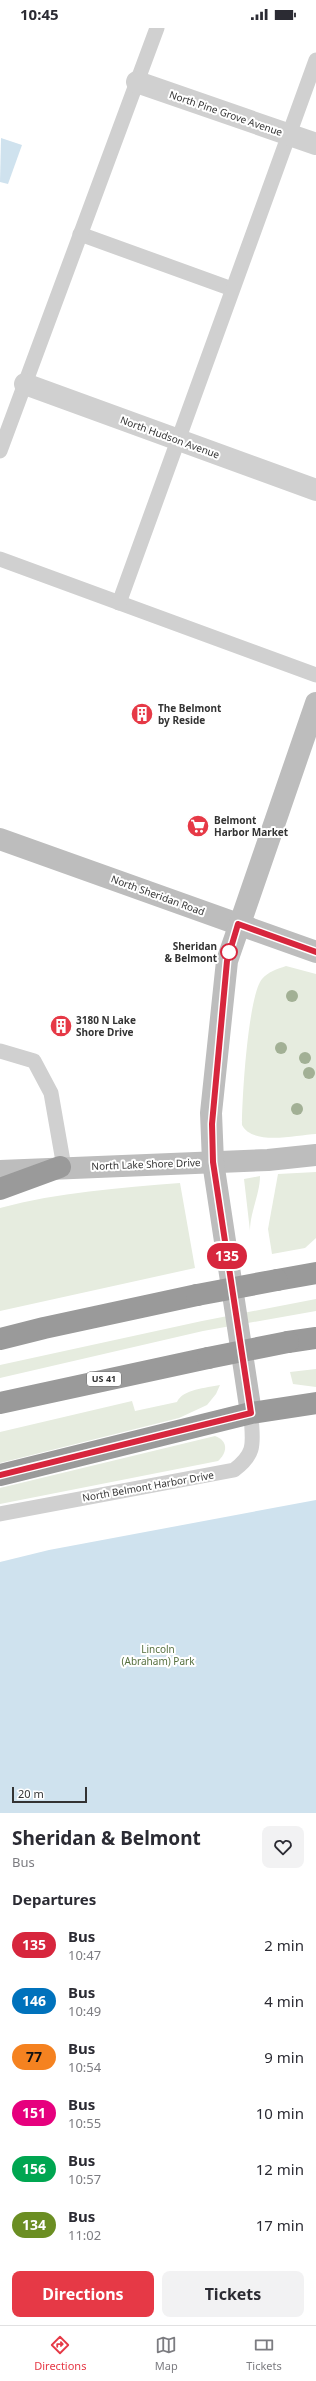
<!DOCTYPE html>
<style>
body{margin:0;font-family:"Noto Sans",sans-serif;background:#f2f2f3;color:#2b2b33;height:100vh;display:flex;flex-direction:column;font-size:15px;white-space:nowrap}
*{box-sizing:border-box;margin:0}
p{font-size:13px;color:#7c7c81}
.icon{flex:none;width:22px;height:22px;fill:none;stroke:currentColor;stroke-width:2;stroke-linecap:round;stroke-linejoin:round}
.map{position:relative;height:1785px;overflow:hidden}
.panel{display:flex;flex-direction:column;background:#fff;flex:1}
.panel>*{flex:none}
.badge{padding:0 8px;border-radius:13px;font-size:14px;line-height:26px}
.scale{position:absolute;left:12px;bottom:10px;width:75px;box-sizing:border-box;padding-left:4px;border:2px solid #333;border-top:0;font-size:11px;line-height:14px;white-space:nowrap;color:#333;-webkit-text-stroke:3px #fff;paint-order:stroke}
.map>.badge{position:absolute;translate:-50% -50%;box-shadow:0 0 0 2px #fff}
h2{padding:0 12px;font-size:15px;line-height:36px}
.round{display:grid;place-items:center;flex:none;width:42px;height:42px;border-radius:8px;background:#f2f2f3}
.head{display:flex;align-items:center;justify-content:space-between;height:68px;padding:0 12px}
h1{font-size:19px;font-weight:700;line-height:30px}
.cta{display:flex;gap:8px;margin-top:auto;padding:8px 12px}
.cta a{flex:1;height:46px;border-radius:8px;background:#e63946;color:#fff;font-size:16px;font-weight:700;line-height:46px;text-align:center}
.cta a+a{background:#f2f2f3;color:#2b2b33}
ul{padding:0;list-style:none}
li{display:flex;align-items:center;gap:12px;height:56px;padding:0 12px}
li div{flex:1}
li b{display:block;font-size:15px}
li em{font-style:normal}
li .badge{min-width:44px;font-weight:700;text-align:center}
.status{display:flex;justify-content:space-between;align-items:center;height:28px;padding:0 20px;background:#fff;direction:ltr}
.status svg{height:11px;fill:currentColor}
.menu{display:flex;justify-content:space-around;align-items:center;height:56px;border-top:1px solid #e1e1e2;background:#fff;font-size:11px;color:#7c7c81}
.menu a{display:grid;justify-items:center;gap:2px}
.menu .active{color:#e63946}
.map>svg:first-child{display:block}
.green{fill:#e6ecdf}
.water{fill:#cfe2ee}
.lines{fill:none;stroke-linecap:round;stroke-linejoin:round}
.lane{stroke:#d0d0d0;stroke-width:15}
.street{stroke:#d0d0d0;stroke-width:22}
.secondary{stroke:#bdbdbd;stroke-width:22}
.highway{stroke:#9a9a9a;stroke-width:22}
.highway-bridge{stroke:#9a9a9a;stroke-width:22}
.tree{fill:#a2b095}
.line-casing{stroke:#fff;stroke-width:9}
.line{stroke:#d7263d;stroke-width:6}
.stop-dot{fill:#fff;stroke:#d7263d;stroke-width:2}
.labels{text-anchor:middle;stroke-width:4;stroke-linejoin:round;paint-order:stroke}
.shield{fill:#fff;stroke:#707070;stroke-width:1}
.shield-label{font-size:9px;font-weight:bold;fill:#333}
.street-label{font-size:10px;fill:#333;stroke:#fff}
.poi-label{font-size:10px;font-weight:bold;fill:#333;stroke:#fff;text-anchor:start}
.stop-label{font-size:10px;font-weight:bold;fill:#333;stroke:#fff;text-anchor:end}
.park-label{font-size:10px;fill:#56703f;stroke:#fff}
</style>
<div class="status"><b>10:45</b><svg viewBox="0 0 49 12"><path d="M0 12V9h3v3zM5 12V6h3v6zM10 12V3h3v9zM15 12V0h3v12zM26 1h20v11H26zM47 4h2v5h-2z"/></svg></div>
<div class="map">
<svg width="316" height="1785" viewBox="0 0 316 1785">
<rect width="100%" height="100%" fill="#fff"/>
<g class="green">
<path d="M286,938L316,946V1106C296,1107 253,1118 242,1097C242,1071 248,968 262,951C268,944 277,941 286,938Z"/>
<polygon points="316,1144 316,1210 305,1220 272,1226 268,1201 278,1146"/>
<path d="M260,1148C260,1166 250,1184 250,1203L244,1151Z"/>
<path d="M180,1155L195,1240L0,1283V1180C59,1164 119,1160 180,1155Z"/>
<polygon points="316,1271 316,1283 203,1303 0,1350 0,1337 202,1293"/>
<polygon points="316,1341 316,1359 293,1356 290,1344"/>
<path d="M220,1357L216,1366L207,1377L179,1390L0,1435V1404L132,1373L135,1383L177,1374C183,1361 206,1360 220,1357Z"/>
<path d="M215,1408C229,1413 227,1425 218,1433L0,1476V1460Z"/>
</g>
<g class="water">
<polygon points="1,110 22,117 8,156 0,154"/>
<polygon points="316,1472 316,1785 0,1785 0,1534 49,1522"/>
</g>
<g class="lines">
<g class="lane">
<polyline points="80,206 232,261"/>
<polyline points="0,423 157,0"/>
<polyline points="0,531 316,647"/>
<polyline points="119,575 316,32"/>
<polyline points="0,1023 34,1033 51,1065 64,1139"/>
<path d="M0,1486L234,1442C258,1424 252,1413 251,1385"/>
</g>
<g class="street">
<polyline points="137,54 316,116"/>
<polyline points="25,356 316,462"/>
</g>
<g class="secondary">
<polyline points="0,811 316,924"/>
<polyline points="0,1143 268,1132 316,1127"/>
<polyline points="251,1385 213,1134 211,1085 227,933 316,675"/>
</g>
<g class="highway">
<polyline points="0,1161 60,1139"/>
<polyline points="277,1252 316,1245"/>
<polyline points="0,1311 44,1300 197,1267"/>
<polyline points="288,1314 316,1310"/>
<polyline points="0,1375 208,1330"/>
<polyline points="0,1447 251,1385 316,1375"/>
</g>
<g class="highway-bridge">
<polyline points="197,1267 277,1252"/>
<polyline points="208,1330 288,1314"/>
</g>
</g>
<g class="tree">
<circle cx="292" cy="968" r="6"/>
<circle cx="281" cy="1020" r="6"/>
<circle cx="305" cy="1030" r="6"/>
<circle cx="309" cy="1045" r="6"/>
<circle cx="297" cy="1081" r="6"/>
</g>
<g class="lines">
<g class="line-casing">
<polyline id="line" points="0,1447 251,1385 213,1134 212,1096 227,933 238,896 316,924"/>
</g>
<use href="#line" class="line"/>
</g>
<defs>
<g id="building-disc" transform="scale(1.15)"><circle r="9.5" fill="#e63946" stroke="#fff"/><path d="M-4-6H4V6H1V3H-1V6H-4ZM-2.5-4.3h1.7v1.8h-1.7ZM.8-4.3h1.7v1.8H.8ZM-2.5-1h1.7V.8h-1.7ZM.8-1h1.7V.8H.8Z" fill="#fff"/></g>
<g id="supermarket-disc" transform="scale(1.15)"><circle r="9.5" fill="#e63946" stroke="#fff"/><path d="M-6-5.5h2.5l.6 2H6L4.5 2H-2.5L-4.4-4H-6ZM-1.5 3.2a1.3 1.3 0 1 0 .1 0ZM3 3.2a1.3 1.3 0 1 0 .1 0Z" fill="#fff"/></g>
</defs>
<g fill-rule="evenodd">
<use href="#building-disc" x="142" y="686"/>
<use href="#supermarket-disc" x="198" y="798"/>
<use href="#building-disc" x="61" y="998"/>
</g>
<circle class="stop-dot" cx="229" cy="924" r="8"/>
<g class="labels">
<rect class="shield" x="87" y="1344" width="34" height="14" rx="3"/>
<g class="shield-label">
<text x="104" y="1354">US 41</text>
</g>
<g class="street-label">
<text transform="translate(226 85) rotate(19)" y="4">North Pine Grove Avenue</text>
<text transform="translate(170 409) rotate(20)" y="4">North Hudson Avenue</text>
<text transform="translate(158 867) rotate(20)" y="4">North Sheridan Road</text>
<text transform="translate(146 1136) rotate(-2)" y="4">North Lake Shore Drive</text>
<text transform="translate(148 1458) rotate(-10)" y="4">North Belmont Harbor Drive</text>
</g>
<g class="poi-label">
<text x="158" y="684">The Belmont<tspan x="158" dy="12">by Reside</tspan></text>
<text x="214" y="796">Belmont<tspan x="214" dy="12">Harbor Market</tspan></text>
<text x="76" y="996">3180 N Lake<tspan x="76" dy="12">Shore Drive</tspan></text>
</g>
<g class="stop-label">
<text x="217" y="922">Sheridan<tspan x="217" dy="12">&amp; Belmont</tspan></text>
</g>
<g class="park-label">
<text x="158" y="1625">Lincoln<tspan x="158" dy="12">(Abraham) Park</tspan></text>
</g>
</g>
</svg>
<div class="scale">20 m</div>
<b class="badge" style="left:227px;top:1228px;background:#d7263d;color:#fff">135</b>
</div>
<section class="panel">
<div class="head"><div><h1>Sheridan &amp; Belmont</h1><p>Bus</p></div><a class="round"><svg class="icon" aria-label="heart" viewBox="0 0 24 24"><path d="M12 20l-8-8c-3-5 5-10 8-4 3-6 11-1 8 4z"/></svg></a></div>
<h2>Departures</h2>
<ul>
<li><span class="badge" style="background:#d7263d;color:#fff">135</span><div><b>Bus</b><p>10:47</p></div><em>2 min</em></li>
<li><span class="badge" style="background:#0072bc;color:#fff">146</span><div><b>Bus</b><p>10:49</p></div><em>4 min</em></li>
<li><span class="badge" style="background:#f58220;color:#111">77</span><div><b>Bus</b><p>10:54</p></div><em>9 min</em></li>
<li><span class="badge" style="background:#e6007e;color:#fff">151</span><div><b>Bus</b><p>10:55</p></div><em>10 min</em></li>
<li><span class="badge" style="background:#00a651;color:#fff">156</span><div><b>Bus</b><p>10:57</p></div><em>12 min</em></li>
<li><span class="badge" style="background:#6b8e23;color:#fff">134</span><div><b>Bus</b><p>11:02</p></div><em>17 min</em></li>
</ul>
<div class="cta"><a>Directions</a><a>Tickets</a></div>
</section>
<nav class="menu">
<a class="active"><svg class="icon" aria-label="directions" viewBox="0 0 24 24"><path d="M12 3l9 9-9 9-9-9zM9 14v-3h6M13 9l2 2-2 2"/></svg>Directions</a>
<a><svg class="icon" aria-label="map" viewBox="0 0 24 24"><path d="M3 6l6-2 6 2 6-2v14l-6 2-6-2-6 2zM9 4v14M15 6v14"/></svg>Map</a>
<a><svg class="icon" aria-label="tickets" viewBox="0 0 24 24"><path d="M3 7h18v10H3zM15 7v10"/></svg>Tickets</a>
</nav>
